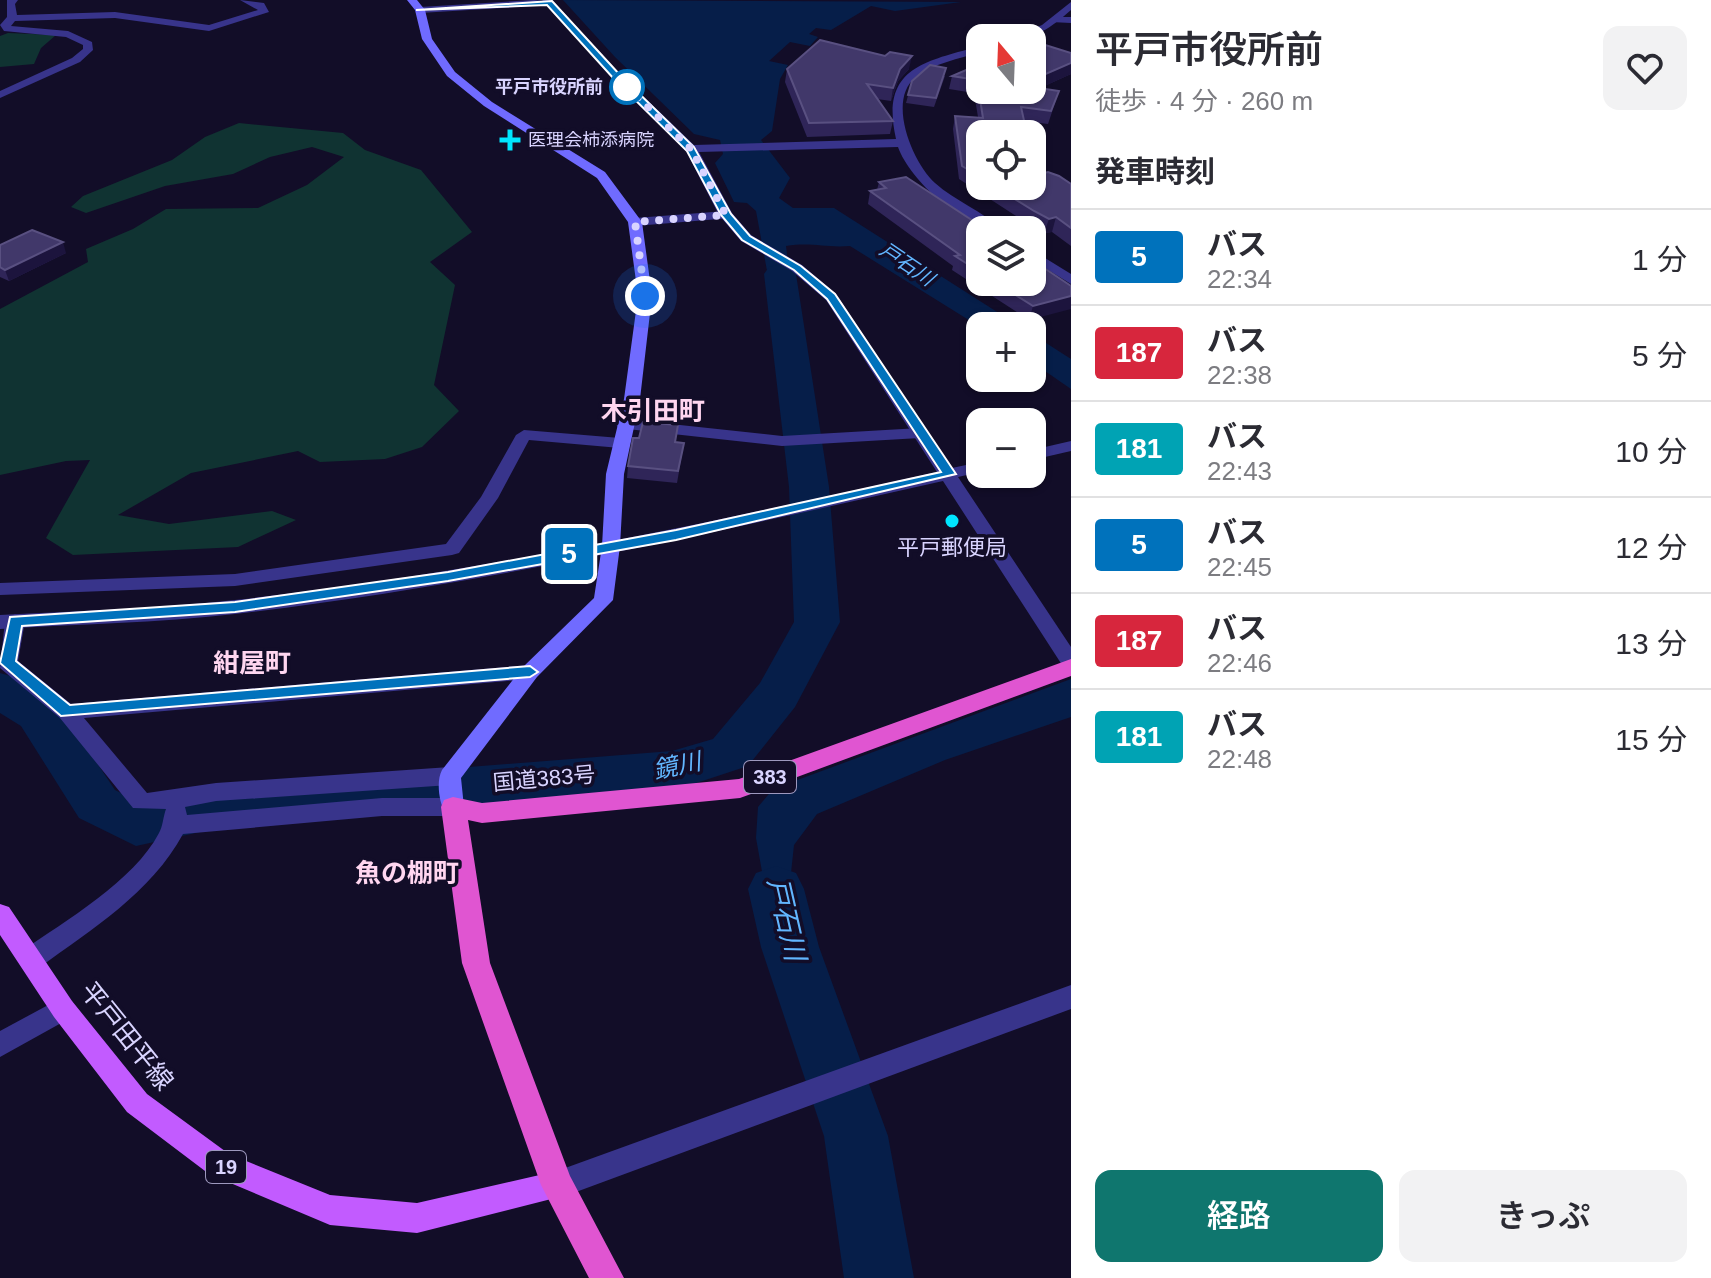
<!DOCTYPE html>
<html lang="ja">
<meta charset="utf-8">
<style>
body{margin:0;font-family:Arial,"Noto Sans JP",sans-serif;background:#f2f2f3;color:#2b2b33;height:100vh;display:flex;flex-direction:column;font-size:30px;white-space:nowrap}
*{box-sizing:border-box;margin:0}
p{font-size:26px;color:#7c7c81}
.icon{flex:none;width:44px;height:44px;fill:none;stroke:currentColor;stroke-width:2;stroke-linecap:round;stroke-linejoin:round}
.map{position:relative;flex:1;overflow:hidden}
.sheet{display:flex;flex-direction:column;background:#fff;width:640px}
.sheet>*{flex:none}
.badge{padding:0 16px;border-radius:6px;font-size:28px;line-height:52px}
.needle{width:52px;rotate:341deg}
.controls{position:absolute;left:966px;top:24px;display:grid;gap:16px}
.controls a{display:grid;place-items:center;width:80px;height:80px;border-radius:16px;background:#fff;box-shadow:0 2px 6px #0004;font-size:40px}
.you{position:absolute;width:40px;height:40px;margin:-20px;border:6px solid #fff;border-radius:50%;background:#1a73e8;box-shadow:0 0 0 12px #1a73e833}
.map>.badge{position:absolute;translate:-50% -50%;box-shadow:0 0 0 4px #fff}
h2{padding:0 24px;font-size:30px;line-height:72px}
.round{display:grid;place-items:center;flex:none;width:84px;height:84px;border-radius:16px;background:#f2f2f3}
.head{display:flex;align-items:center;justify-content:space-between;height:136px;padding:0 24px}
h1{font-size:38px;font-weight:600;line-height:60px}
.cta{display:flex;gap:16px;margin-top:auto;padding:16px 24px}
.cta a{flex:1;height:92px;border-radius:16px;background:#0f766e;color:#fff;font-size:32px;font-weight:600;line-height:92px;text-align:center}
.cta a+a{background:#f2f2f3;color:#2b2b33}
ul{padding:0;list-style:none}
li{display:flex;align-items:center;gap:24px;height:96px;padding:0 24px;border-top:2px solid #e1e1e2}
li div{flex:1}
li b{display:block;font-size:30px}
li em{font-style:normal}
li .badge{min-width:88px;font-weight:700;text-align:center}
main{display:flex;flex:1;min-height:0}
.map>svg:first-child{display:block}
.green{fill:#103332}
.water{fill:#061e49}
.lines{fill:none;stroke-linecap:round;stroke-linejoin:round}
.river{fill:#061e49;fill-rule:evenodd}
.minor{fill:#38348b;fill-rule:evenodd}
.tertiary{fill:#38348b;fill-rule:evenodd}
.secondary{fill:#706bff;fill-rule:evenodd}
.primary{fill:#c25bff;fill-rule:evenodd}
.trunk{fill:#e055d1;fill-rule:evenodd}
.wall{fill:#2f2558}
.shaded-wall{fill:#1c143d}
.building{fill:#41386a;stroke:#595081;stroke-width:2}
.line{fill:#0072bc;stroke:#fff;stroke-width:2}
.walk{stroke:#d9d4ff;stroke-width:8;stroke-dasharray:0 14.4}
.stop-dot{fill:#fff;stroke:#0072bc;stroke-width:4}
.poi-dot{fill:#00e5ff;stroke:#120d28;stroke-width:3}
.labels{text-anchor:middle;stroke-width:7;stroke-linejoin:round;paint-order:stroke}
.far-stop-label{font-size:18px;font-weight:bold;fill:#d9d4ff;stroke:#120d28;text-anchor:end}
.far-poi-label{font-size:18px;fill:#d9d4ff;stroke:#120d28;text-anchor:start}
.far-water-label{font-size:20px;font-style:italic;fill:#62b6ff;stroke:#120d28}
.shield{fill:#120d28;stroke:#9d98be;stroke-width:2}
.shield-label{font-size:20px;font-weight:bold;fill:#d9d4ff}
.poi-label{font-size:22px;fill:#d9d4ff;stroke:#120d28}
.street-label{font-size:22px;fill:#d9d4ff;stroke:#120d28}
.water-label{font-size:24px;font-style:italic;fill:#62b6ff;stroke:#120d28}
.quarter-label{font-size:26px;font-weight:bold;fill:#ffd6f0;stroke:#120d28}
.near-street-label{font-size:26px;fill:#d9d4ff;stroke:#120d28}
.near-water-label{font-size:28px;font-style:italic;fill:#62b6ff;stroke:#120d28}
</style>
<main>
<div class="map">
<svg width="1071" height="1278" viewBox="0 0 1071 1278">
<rect width="100%" height="100%" fill="#120d28"/>
<g class="green">
<polygon points="8,33 56,35 41,48 34,64 0,67 0,36"/>
<polygon points="239,123 343,133 365,150 421,170 472,232 430,262 455,285 434,385 459,411 422,447 385,459 320,462 298,451 191,473 118,515 169,524 272,511 296,520 238,547 73,555 46,538 90,460 66,461 0,475 0,309 88,262 86,249 133,229 166,209 258,208 307,185 344,157 312,147 270,157 233,174 165,186 86,213 71,207 83,196 172,160 205,137"/>
</g>
<g class="water">
<path d="M563,0L961,2L895,11L871,6L831,30L816,28L809,34L818,37L810,46L790,42L769,61L788,65L780,79L772,131L761,140L790,178L779,198L793,208H834L1019,326L980,327L850,246C825,248 812,242 786,246L797,333L779,336L756,211L747,203L734,202L715,163L723,154L720,140L694,134L615,57Z"/>
<polygon points="1032,334 1071,359 1071,389 1032,362"/>
<polygon points="1071,679 1071,717 945,760 817,814 794,845 791,873 802,950 775,944 756,838 758,807 773,789"/>
</g>
<g class="lines">
<g class="river">
<polygon points="780,264 791,267 796,274 829,487 840,622 795,707 748,766 672,791 214,829 136,846 79,818 21,726 0,713 0,673 17,678 55,700 115,790 141,803 214,787 672,751 713,739 760,683 794,622 789,487 764,274 769,267"/>
<polygon points="776,866 796,873 804,889 819,947 888,1136 914,1278 844,1278 824,1136 761,947 748,889 756,873"/>
</g>
<g class="minor">
<polygon points="7,0 18,0 15,4 17,15 115,12 209,25 258,10 240,0 264,3 269,12 209,31 115,18 15,21 11,26 68,31 92,42 93,50 80,62 0,98 0,91 72,58 83,49 83,45 66,37 4,31 0,25 7,17"/>
<polygon points="534,0 554,2 549,5 420,13 415,10 420,7"/>
<polygon points="1055,17 1071,17 1071,23 1051,22"/>
<polygon points="726,211 731,212 731,218 635,226 628,222 635,218"/>
<polygon points="624,419 782,436 920,428 928,433 920,438 782,446 618,428 616,424"/>
<polygon points="524,430 620,438 628,443 620,448 529,440 498,498 459,553 452,555 235,586 0,595 0,583 235,574 446,544 481,497 516,435"/>
<path d="M15,614L25,621L18,661L71,704L530,665L540,672L530,679L84,718L147,793L216,783L450,767L458,770L461,776L458,782L450,785L216,801L185,807L187,815L382,798H453L461,801L464,807L461,813L453,816H382L183,834C151,893 92,929 40,967L31,970L22,967L18,959L22,951C65,921 134,881 159,833C163,826 163,817 166,809L133,808L60,718L0,668L5,621Z"/>
<polygon points="63,997 72,1001 76,1009 72,1017 0,1057 0,1031"/>
</g>
<g class="tertiary">
<path d="M542,0H552L621,75L694,145L896,139C880,68 923,62 980,46V52C959,59 934,63 916,77C886,100 913,163 935,183C955,201 983,211 1002,230C965,230 910,181 898,147L699,152L732,213L751,235L802,265L836,294L952,468L980,462V472L958,477L1071,647V670L1064,668L943,481C709,534 474,586 235,614C157,623 78,624 0,629V615C78,611 157,609 235,600C472,574 705,524 937,472L826,300L792,271L741,241L719,215L686,151L613,79Z"/>
<path d="M1071,2V10C1053,26 1038,38 1013,38L1042,25Z"/>
<polygon points="1032,250 1071,274 1071,284 1032,260"/>
<polygon points="1071,441 1071,451 1032,460 1032,450"/>
<polygon points="1071,985 1071,1009 557,1199 547,1195 543,1185 547,1175 557,1171"/>
</g>
<path class="secondary" d="M407,0H417L425,10L432,39L455,72L492,102L605,172L642,222L652,296L640,399L624,474L620,546L613,600L537,677L461,778L464,807L461,813L453,816L445,813C439,802 436,781 442,770L523,667L594,598L602,546L606,474L624,399L638,296L628,222L597,178L484,106L447,76L422,39L415,10Z"/>
<polygon class="primary" points="0,904 9,907 72,1001 147,1094 229,1154 330,1195 417,1203 557,1171 567,1175 571,1185 567,1195 417,1233 330,1225 209,1174 127,1112 54,1017 0,935"/>
<polygon class="trunk" points="1071,659 1071,676 740,798 482,823 468,820 490,963 570,1176 624,1278 589,1278 541,1185 462,963 441,807 444,800 453,797 482,803 739,779"/>
</g>
<g class="wall">
<polygon points="1071,53 1071,74 1040,88 1059,91 1048,124 1024,121 980,134 980,186 1032,186 1035,175 1071,184 1071,246 1052,232 1044,233 1030,225 959,179 953,129 955,116 978,117 974,93 949,89 952,76"/>
<polygon points="787,69 909,69 898,81 891,101 877,99 893,121 890,134 807,137 785,82"/>
<polygon points="945,76 934,107 906,103 912,81"/>
<polygon points="879,182 980,230 980,282 1032,282 1071,286 1029,320 952,270 953,266 868,204 870,191 877,190"/>
<polygon points="0,245 66,253 9,281 0,277"/>
<polygon points="676,442 684,443 677,483 627,478 628,466"/>
</g>
<g class="shaded-wall">
<polygon points="912,56 909,69 898,81 891,101 893,88 900,69"/>
<polygon points="1071,63 1071,74 1018,98 1032,90 1032,80"/>
<polygon points="1056,217 1052,232 1044,233 1049,219"/>
<polygon points="63,242 66,253 9,281 5,270"/>
<polygon points="1071,296 1071,309 1029,320 1033,306"/>
</g>
<g class="building">
<polygon points="820,40 885,56 890,52 912,56 900,69 893,88 867,84 893,121 809,123 787,69"/>
<polygon points="1042,44 1071,53 1071,63 1032,80 1032,48"/>
<polygon points="980,64 980,90 1032,90 1032,87 1059,91 1051,111 1021,107 1027,134 980,134 980,177 962,166 955,116 983,118 977,80 952,76"/>
<polygon points="930,65 946,68 936,98 908,95 912,81"/>
<polygon points="1032,159 1035,175 1048,172 1059,176 1071,184 1071,228 1056,217 1049,219 1034,211 994,186 1032,186"/>
<polygon points="906,177 987,230 980,230 980,272 955,256 960,255 870,191 886,188 879,182"/>
<polygon points="32,230 63,242 5,270 0,267 0,245"/>
<polygon points="1032,260 1071,286 1071,296 1033,306 995,282 1032,282"/>
<polygon points="643,422 678,425 675,442 684,443 678,471 628,466 633,438 639,438"/>
</g>
<polygon class="line" points="552,1 620,75 694,147 731,214 750,236 801,266 835,294 956,474 676,540 448,581 235,612 22,626 16,661 70,705 530,666 538,672 530,677 61,716 0,663 10,617 235,602 448,572 676,530 941,472 827,299 794,270 742,240 721,215 687,151 614,79 547,5 416,10"/>
<g class="lines">
<polyline class="walk" points="627,87 617,77 691,149 726,215 635,222 645,296"/>
</g>
<circle class="stop-dot" cx="627" cy="87" r="16"/>
<g class="poi-dot">
<path d="M506 128h8v8h8v8h-8v8h-8v-8h-8v-8h8z"/>
<circle cx="952" cy="521" r="8"/>
</g>
<g class="labels">
<g class="far-stop-label">
<text x="603" y="93">平戸市役所前</text>
</g>
<g class="far-poi-label">
<text x="528" y="146">医理会柿添病院</text>
</g>
<g class="far-water-label">
<text transform="translate(907 264) rotate(34)" y="7">戸石川</text>
</g>
<g class="shield">
<rect x="744" y="761" width="52" height="32" rx="6"/>
<rect x="206" y="1151" width="40" height="32" rx="6"/>
</g>
<g class="shield-label">
<text x="770" y="784">383</text>
<text x="226" y="1174">19</text>
</g>
<g class="poi-label">
<text x="952" y="555">平戸郵便局</text>
</g>
<g class="street-label">
<text transform="translate(544 778) rotate(-5)" y="8">国道383号</text>
</g>
<g class="water-label">
<text transform="translate(677 766) rotate(-12)" y="8">鏡川</text>
</g>
<g class="quarter-label">
<text x="653" y="420">木引田町</text>
<text x="252" y="672">紺屋町</text>
<text x="407" y="882">魚の棚町</text>
</g>
<g class="near-street-label">
<text transform="translate(127 1036) rotate(51)" y="9">平戸田平線</text>
</g>
<g class="near-water-label">
<text transform="translate(787 919) rotate(77)" y="10">戸石川</text>
</g>
</g>
</svg>
<div class="controls">
<a><svg class="needle" viewBox="-14 -14 28 28"><path d="M0-13l5 13h-10z" fill="#e53935"/><path d="M0 13l5-13h-10z" fill="#7c7c81"/></svg></a>
<a><svg class="icon" aria-label="locate" viewBox="0 0 24 24"><circle cx="12" cy="12" r="6"/><path d="M12 2v4M12 18v4M2 12h4M18 12h4"/></svg></a>
<a><svg class="icon" aria-label="layers" viewBox="0 0 24 24"><path d="M12 4l9 5-9 5-9-5zM3 14l9 5 9-5"/></svg></a>
<a>+</a>
<a>−</a>
</div>
<div class="you" style="left:645px;top:296px"></div>
<b class="badge" style="left:569px;top:554px;background:#0072bc;color:#fff">5</b>
</div>
<section class="sheet">
<div class="head"><div><h1>平戸市役所前</h1><p>徒歩 · 4 分 · 260 m</p></div><a class="round"><svg class="icon" aria-label="heart" viewBox="0 0 24 24"><path d="M12 20l-8-8c-3-5 5-10 8-4 3-6 11-1 8 4z"/></svg></a></div>
<h2>発車時刻</h2>
<ul>
<li><span class="badge" style="background:#0072bc;color:#fff">5</span><div><b>バス</b><p>22:34</p></div><em>1 分</em></li>
<li><span class="badge" style="background:#d7263d;color:#fff">187</span><div><b>バス</b><p>22:38</p></div><em>5 分</em></li>
<li><span class="badge" style="background:#00a3b4;color:#fff">181</span><div><b>バス</b><p>22:43</p></div><em>10 分</em></li>
<li><span class="badge" style="background:#0072bc;color:#fff">5</span><div><b>バス</b><p>22:45</p></div><em>12 分</em></li>
<li><span class="badge" style="background:#d7263d;color:#fff">187</span><div><b>バス</b><p>22:46</p></div><em>13 分</em></li>
<li><span class="badge" style="background:#00a3b4;color:#fff">181</span><div><b>バス</b><p>22:48</p></div><em>15 分</em></li>
</ul>
<div class="cta"><a>経路</a><a>きっぷ</a></div>
</section>
</main>
